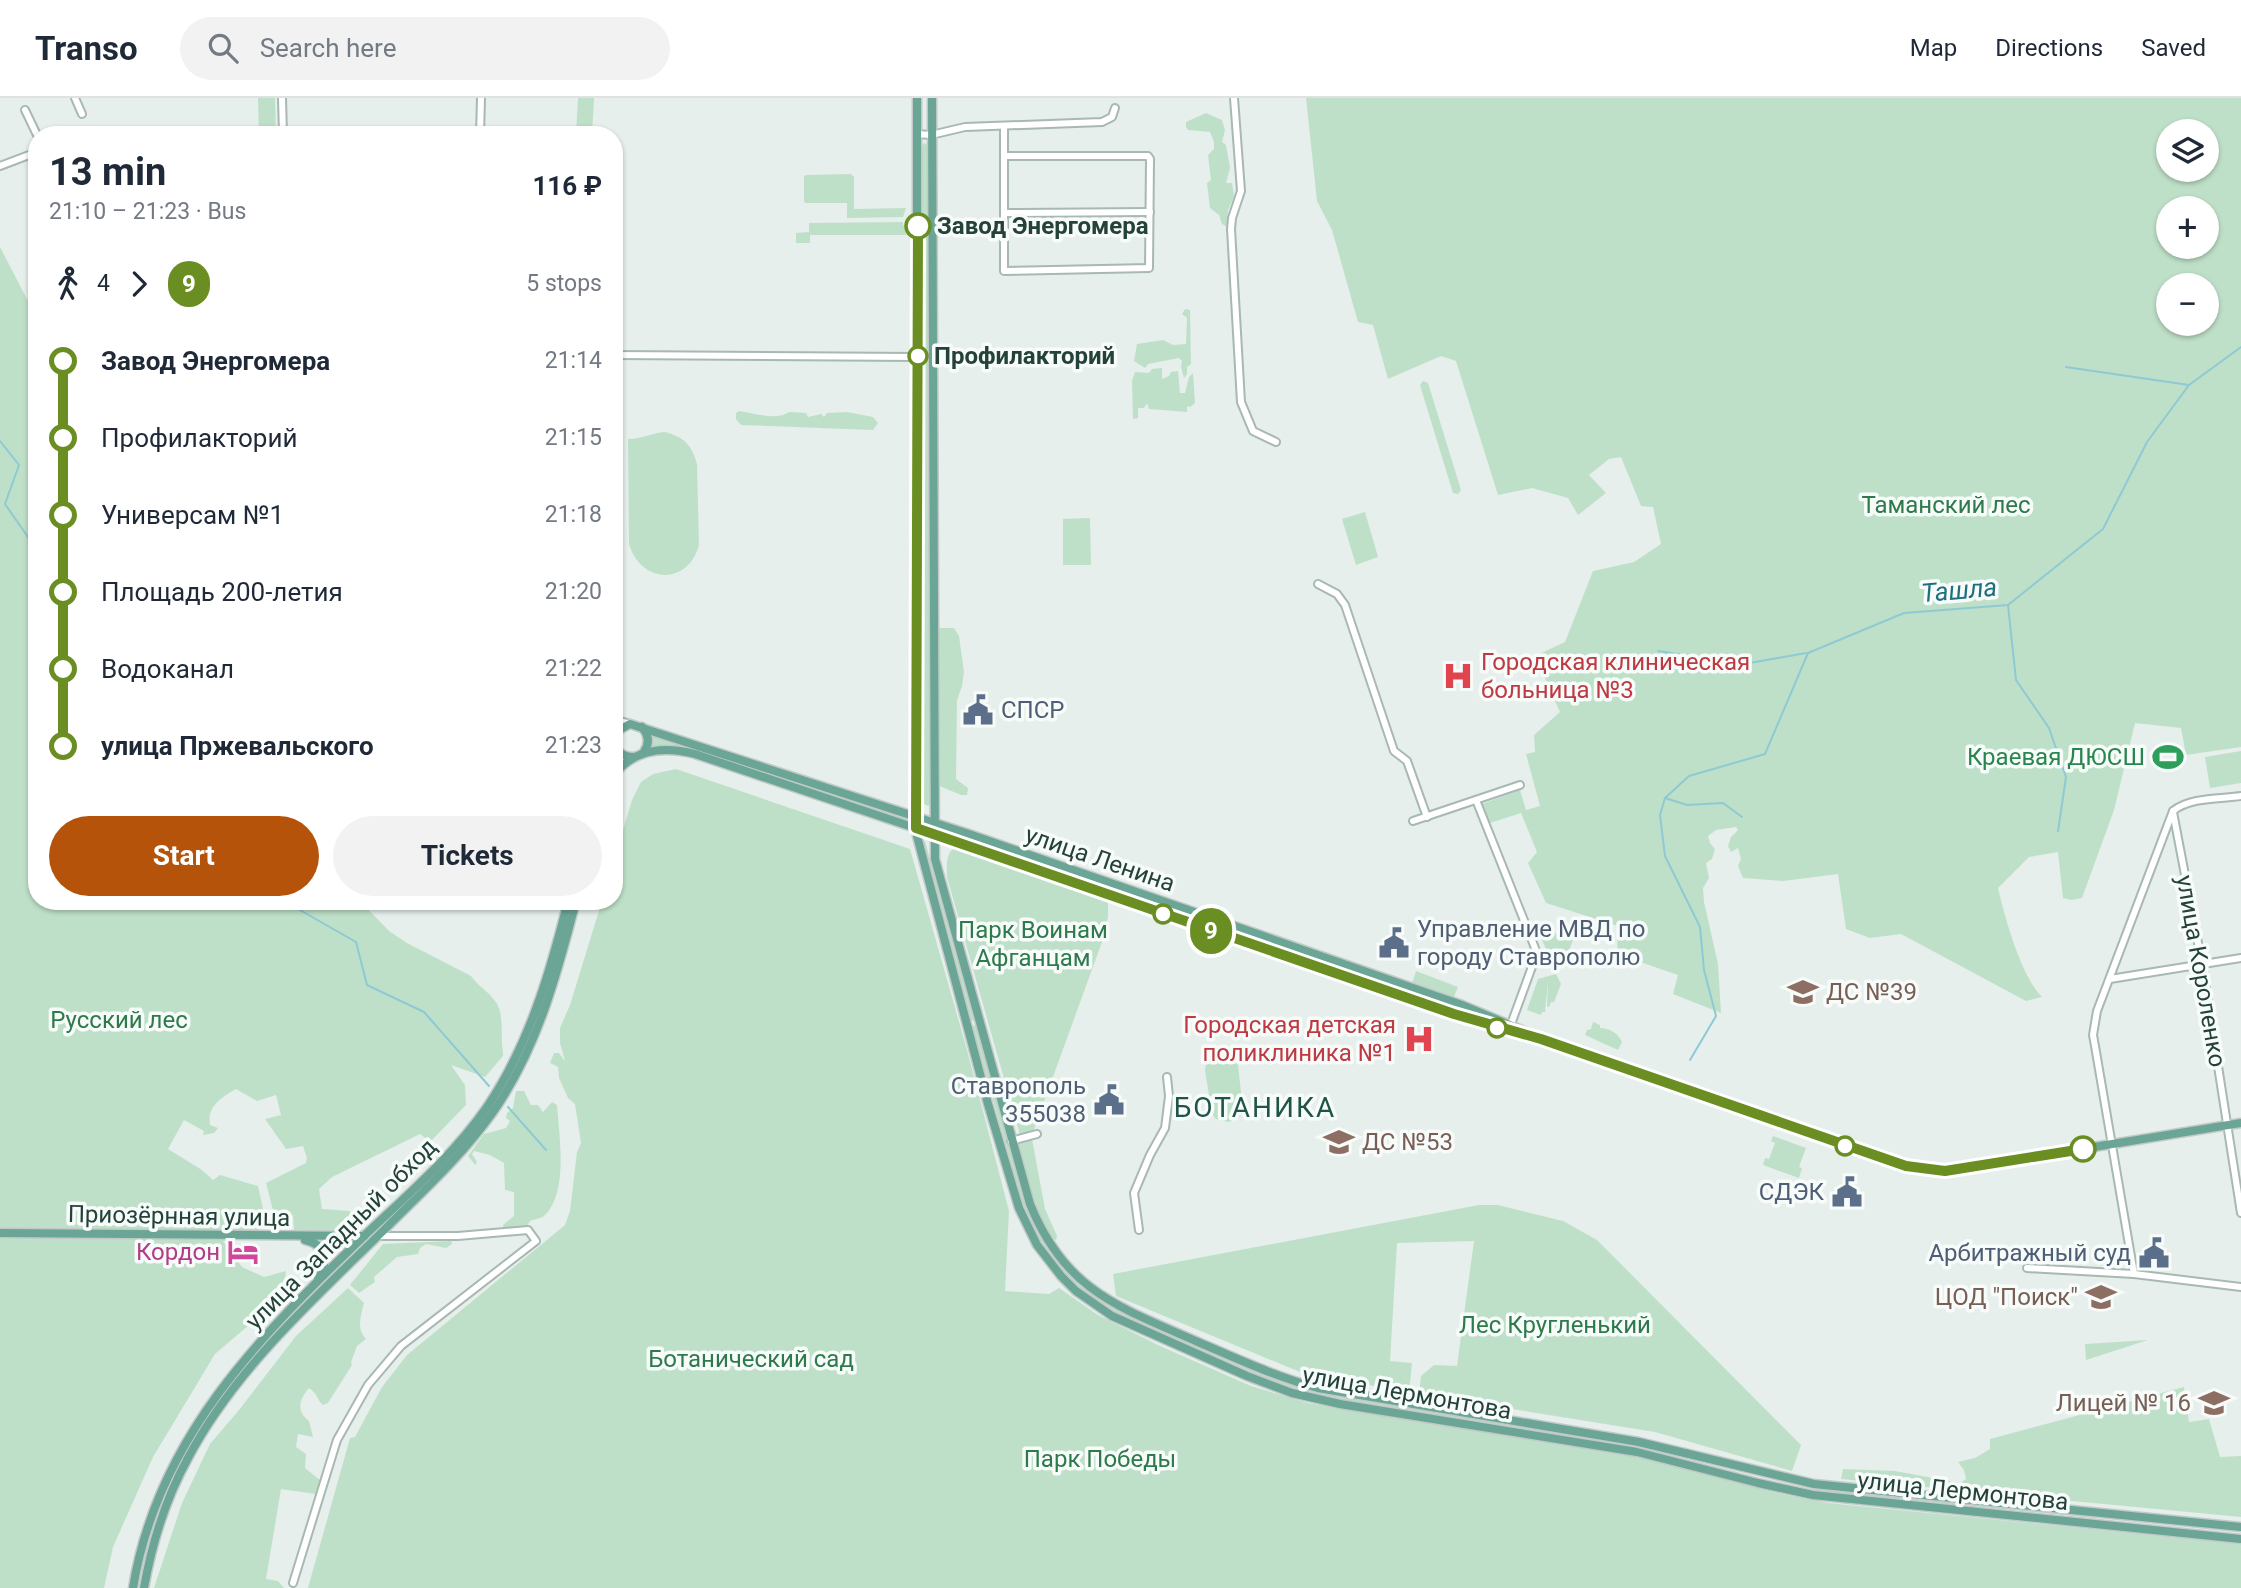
<!DOCTYPE html>
<meta charset="utf-8">
<style>
body{margin:0;font-family:Roboto,sans-serif;background:#f2f2f3;color:#1f2937;height:100vh;display:flex;flex-direction:column;font-size:26px;white-space:nowrap}
*{box-sizing:border-box;margin:0}
p{font-size:23px;color:#747a83}
.icon{flex:none;width:38px;height:38px;fill:none;stroke:currentColor;stroke-width:2;stroke-linecap:round;stroke-linejoin:round}
.map{position:relative;flex:1;overflow:hidden}
.sheet{position:absolute;left:28px;top:28px;width:595px;height:784px;display:flex;flex-direction:column;background:#fff;border-radius:28px;box-shadow:0 2px 5px #0004}
.sheet>*{flex:none}
.badge{padding:0 14px;border-radius:23px;font-size:24px;line-height:46px}
.controls{position:absolute;left:2156px;top:21px;display:grid;gap:14px}
.controls a{display:grid;place-items:center;width:63px;height:63px;border-radius:50%;background:#fff;box-shadow:0 2px 5px #0004;font-size:35px}
.map>.badge{position:absolute;translate:-50% -50%;box-shadow:0 0 0 4px #fff}
.legs{display:flex;align-items:center;gap:10px;height:77px;padding:0 21px;font-size:23px}
.legs p{margin-inline-start:auto}
.overview{display:flex;align-items:center;justify-content:space-between;height:119px;padding:0 21px}
h1{font-size:38px;font-weight:700;line-height:52px}
.action{display:flex;gap:14px;margin-top:auto;padding:14px 21px}
.action a{flex:1;height:80px;border-radius:42px;background:#b45309;color:#fff;font-size:28px;font-weight:700;line-height:80px;text-align:center}
.action a+a{background:#f2f2f3;color:#1f2937}
ul{padding:0 21px;list-style:none}
li{display:flex;align-items:center;gap:24px;height:77px;font-size:26px}
li i{display:grid;place-items:center;width:10px;height:100%;margin:0 9px;background:currentColor}
li i::after{content:'';width:18px;height:18px;margin:-9px;border:5px solid;border-radius:50%;background:#fff}
li p{margin-inline-start:auto}
li:first-child i{background:linear-gradient(#0000 50%,currentColor 0)}
li:last-child i{background:linear-gradient(currentColor 50%,#0000 0)}
header{display:flex;align-items:center;gap:42px;box-sizing:border-box;height:98px;padding:0 35px;background:#fff;border-bottom:2px solid #e0e1e3}
header strong{font-size:33px}
nav{display:flex;gap:38px;margin-inline-start:auto;font-size:24px}
.search{width:490px;height:63px;background:#f2f2f3;display:flex;align-items:center;gap:18px;box-sizing:border-box;padding:0 24px;border-radius:38px;color:#747a83;font-size:26px}
.map>svg:first-child{display:block}
.green{fill:#bfe0c8;fill-rule:evenodd}
.lines{fill:none;stroke-linecap:round;stroke-linejoin:round}
.stream{stroke:#8ec9d4;stroke-width:2}
.minor-casing{stroke:#a8b8b2;stroke-width:10}
.major-casing{stroke:#c2cac8;stroke-width:11}
.minor{stroke:#fff;stroke-width:6}
.major{stroke:#6aa596;stroke-width:8}
.line-1-casing{stroke:#fff;stroke-width:16}
.line-1{stroke:#6b8e23;stroke-width:10}
.stop-1-dot{fill:#fff;stroke:#6b8e23;stroke-width:3.5}
.labels{text-anchor:middle;stroke-width:7;stroke-linejoin:round;paint-order:stroke}
.stop-label{font-size:24px;font-weight:bold;fill:#24423a;stroke:#f7fbf9;text-anchor:start}
.park-label{font-size:24px;fill:#2d7a4b;stroke:#f7fbf9}
.health-label{font-size:24px;fill:#be3a42;stroke:#f7fbf9;text-anchor:start}
.service-label{font-size:24px;fill:#4e5e75;stroke:#f7fbf9;text-anchor:end}
.leisure-label{font-size:24px;fill:#27864d;stroke:#f7fbf9;text-anchor:end}
.street-label{font-size:24px;fill:#24423a;stroke:#f7fbf9}
.education-label{font-size:24px;fill:#785e54;stroke:#f7fbf9;text-anchor:start}
.hotel-label{font-size:24px;fill:#b23c85;stroke:#f7fbf9;text-anchor:end}
.water-label{font-size:26px;font-style:italic;fill:#1c6f80;stroke:#f7fbf9}
.quarter-label{font-size:28px;letter-spacing:2px;fill:#1f5548;stroke:#f7fbf9}
</style>
<header>
<strong>Transo</strong>
<div class="search"><svg class="icon" aria-label="search" viewBox="0 0 24 24"><circle cx="10" cy="10" r="6"/><path d="M15 15l6 6"/></svg>Search here</div>
<nav><a>Map</a><a>Directions</a><a>Saved</a></nav>
</header>
<div class="map">
<svg width="2241" height="1490" viewBox="0 0 2241 1490">
<rect width="100%" height="100%" fill="#e6efeb"/>
<g class="green">
<polygon points="258,0 275,0 276,37 259,37"/>
<polygon points="578,0 594,0 592,37 576,37"/>
<path d="M1306,0H2241V649L2186,657L2181,630L2135,625L2114,712L2082,800L2072,802L2063,800L2058,754L2029,759L1998,790C2005,820 2021,878 2042,899L2026,903L1901,836L1870,840L1846,831L1838,776L1783,783L1743,780L1738,768L1741,761L1738,750L1731,754L1728,748L1731,739L1738,732L1736,729L1716,732L1708,738L1710,745L1715,751L1712,761L1706,765L1709,780L1703,790L1704,804L1718,866L1721,915L1673,896L1678,877L1617,856L1618,828L1546,805L1528,765L1537,754L1521,715L1490,725L1482,706L1520,692L1526,712L1540,708L1526,656L1535,654L1534,637L1560,614L1535,558L1565,544L1593,473L1634,464L1661,446L1653,409L1641,408L1621,359L1609,361L1589,377L1606,395L1578,417L1568,400L1532,390L1498,397L1456,263L1441,258L1388,281L1373,227L1358,224L1332,132L1317,103ZM2168,33H2207V72H2168ZM2168,110H2207V149H2168ZM2207,187V226H2168V187Z"/>
<polygon points="1206,15 1222,22 1225,32 1222,44 1226,47 1230,70 1226,85 1232,85 1234,98 1228,112 1227,129 1222,126 1219,117 1210,110 1207,85 1211,82 1208,57 1214,51 1214,44 1210,34 1188,32 1186,29 1186,24"/>
<polygon points="924,45 930,48 930,706 928,708 922,705 922,48"/>
<polygon points="851,76 854,79 854,111 906,110 903,119 847,120 847,105 805,105 804,103 804,78 806,77"/>
<polygon points="903,124 903,127 906,127 906,137 810,137 810,145 796,145 796,135 809,134 809,125"/>
<path d="M0,149L28,203L37,242V803H360L389,833L407,845L471,878C478,888 488,893 495,903C505,915 500,939 503,953V958L485,979L451,967L465,987L466,1007L430,1044L420,1036L332,1079L319,1091L322,1111L350,1113L355,1132L294,1133L293,1117L276,1124L266,1085L306,1065L307,1060L303,1048L286,1051L265,1021L281,1017L276,997L257,1003L236,991C221,1000 207,1008 210,1027L218,1030L214,1035L203,1037L204,1033L184,1022L168,1051L202,1072L213,1082L220,1077L258,1088L267,1129L223,1143L242,1169L264,1179L286,1173L283,1198L215,1256L153,1359L113,1449L104,1490H0Z"/>
<polygon points="1185,211 1190,212 1191,266 1187,269 1187,276 1184,280 1181,269 1182,263 1179,260 1148,266 1145,270 1134,263 1137,246 1163,242 1173,247 1186,246 1187,220 1182,216"/>
<polygon points="1162,270 1162,281 1169,278 1171,274 1178,273 1180,295 1185,295 1189,279 1193,275 1195,305 1190,309 1187,308 1187,314 1149,311 1147,305 1144,310 1138,310 1138,320 1133,321 1132,283 1135,274 1149,275 1152,271"/>
<polygon points="1423,283 1428,285 1461,392 1458,396 1453,395 1420,287"/>
<path d="M739,313C754,315 777,323 789,314L806,315L808,319L821,316L824,319L827,315L847,314L873,319L878,325L873,332L741,327L736,321V315Z"/>
<path d="M665,334C684,339 692,347 697,366L699,447C688,488 641,486 629,446L628,341C642,341 651,335 665,334Z"/>
<polygon points="1365,414 1378,459 1356,467 1342,421"/>
<polygon points="1090,420 1091,467 1063,467 1063,421"/>
<polygon points="937,530 954,530 959,538 964,574 962,588 957,602 956,681 968,690 967,697 961,697 937,687"/>
<polygon points="652,636 904,719 904,720 902,722 690,651 674,649 652,650"/>
<polygon points="2241,653 2241,685 2210,690 2205,659"/>
<polygon points="676,671 910,751 967,952 1009,1113 1005,1193 1049,1196 1059,1190 1098,1217 1160,1248 1251,1288 1308,1305 1638,1358 1777,1395 1828,1405 2241,1446 2241,1490 308,1490 350,1340 355,1339 382,1289 407,1257 565,1127 570,1113 577,1054 581,1045 575,1006 568,1000 559,980 558,969 550,965 554,955 559,955 565,963 560,945 560,930 570,907 602,803 614,803 614,762 632,702 641,684 653,676"/>
<polygon points="956,736 1228,831 1227,834 954,739"/>
<polygon points="925,743 974,921 973,923 970,922 921,744"/>
<path d="M956,748L1108,802V819L1102,844L1033,1034L1020,1037L947,779C947,766 945,756 956,748Z"/>
<polygon points="1536,828 1573,842 1564,866 1556,874"/>
<polygon points="1243,835 1461,911 1482,920 1481,922 1242,839"/>
<polygon points="1416,873 1458,889 1453,901 1412,886"/>
<polygon points="1556,876 1561,886 1554,904 1551,904 1549,909 1547,908 1548,883 1545,914 1542,914 1541,917 1527,912 1538,881"/>
<path d="M1593,924L1600,927V930C1609,930 1618,935 1622,944L1618,952L1585,937L1587,932L1591,931Z"/>
<path d="M976,927C987,966 997,1006 1008,1045C1016,1072 1022,1101 1034,1126C1065,1196 1136,1221 1200,1250C1247,1270 1291,1289 1341,1299L1633,1346L1634,1348L1633,1350L1316,1297L1270,1283L1134,1225L1114,1214L1079,1190L1063,1176L1041,1145L1023,1108L972,928Z"/>
<polygon points="1220,955 1232,957 1238,967 1243,1013 1241,1018 1229,1024 1216,1021 1212,1016 1205,972 1207,960"/>
<path d="M516,993H524L531,1007H538L543,1014L552,1004L557,1007C559,1037 569,1095 544,1118C540,1121 535,1121 530,1123L527,1128L504,1131L503,1127L514,1118V1094L505,1092L504,1065L490,1057L474,1053L472,1056L477,1064L475,1067L468,1058L484,1036L506,1030L510,1023L506,1020L507,1015L513,1010Z"/>
<polygon points="1773,1038 1806,1050 1799,1069 1802,1070 1799,1080 1763,1067 1765,1060 1769,1061 1775,1045 1771,1043"/>
<path d="M1032,1041L1045,1111L1057,1138L1056,1142C1037,1135 1023,1069 1017,1049L1020,1043Z"/>
<polygon points="1479,1107 1498,1107 1563,1123 1597,1142 1801,1347 1792,1373 1655,1334 1419,1296 1421,1278 1434,1267 1457,1268 1474,1143 1397,1145 1390,1263 1412,1265 1409,1294 1305,1276 1116,1198 1113,1176"/>
<polygon points="451,1143 452,1146 446,1150 426,1146 420,1150 418,1156 397,1159 374,1179 375,1184 359,1195 350,1187 383,1146"/>
<path d="M348,1190L364,1205C361,1218 356,1230 366,1241L357,1248L351,1264L352,1267L328,1305L323,1307C317,1302 318,1296 309,1290C299,1301 296,1314 309,1323L313,1339L298,1336L296,1349L306,1356L305,1370L320,1382L316,1396L281,1391L266,1481L278,1483L284,1490H154L182,1405L210,1346L239,1312L296,1238Z"/>
<polygon points="2148,1242 2086,1262 2085,1246"/>
<polygon points="2184,1289 2189,1324 2209,1321 2220,1359 2241,1358 2241,1419 1841,1381 1843,1371 1895,1373 1960,1385 1966,1381 1964,1372 1958,1364 1975,1360 1990,1351 1990,1341"/>
<polygon points="1815,1390 2094,1418 2096,1420 1839,1395 1815,1393"/>
</g>
<g class="lines">
<g class="stream">
<polyline points="2066,269 2189,287"/>
<polyline points="0,343 19,367 5,406 37,452"/>
<polyline points="2008,507 2016,582 2049,630 2066,679 2058,733"/>
<polyline points="1658,553 1744,566 1806,555"/>
<polyline points="1665,700 1687,707 1723,705 1742,719"/>
<polyline points="284,803 356,844 367,887 424,914 489,988"/>
<polyline points="1690,962 1716,918 1704,872 1700,829 1665,758 1660,717 1665,700 1689,678 1765,656 1808,555 1904,515 2008,507 2103,431 2147,344 2189,287 2241,249"/>
<polyline points="508,1009 546,1052"/>
</g>
<g class="minor-casing">
<g id="minor">
<polyline points="75,0 82,16"/>
<polyline points="282,0 283,37"/>
<polyline points="1234,0 1241,93 1232,120 1231,131 1241,304 1253,333 1276,344"/>
<polyline points="25,12 37,37"/>
<polyline points="1004,29 1004,58 1148,58 1150,61 1149,170 1004,173 1004,58"/>
<polyline points="917,36 931,37 965,29 1102,24 1112,19 1115,10"/>
<polyline points="480,37 481,0"/>
<polyline points="0,68 37,54"/>
<polyline points="1004,115 1150,114"/>
<polyline points="614,257 918,259"/>
<polyline points="1318,486 1337,496 1345,507 1394,653 1407,663 1427,719"/>
<polyline points="614,621 630,626"/>
<polyline points="1476,702 1537,855 1510,929"/>
<path d="M2173,713C2190,699 2220,701 2241,698"/>
<polyline points="2173,714 2202,866 2241,1115"/>
<polyline points="1413,723 1520,687"/>
<polyline points="2110,881 2241,860"/>
<polyline points="1011,1043 1037,1036"/>
<polyline points="1139,1132 1134,1095 1150,1057 1165,1030 1169,998 1167,979"/>
<polyline points="2027,1170 2134,1176 2241,1189"/>
<polyline points="2134,1176 2095,948 2093,937 2097,913 2173,713"/>
<polyline points="293,1485 337,1342 368,1287 401,1248 536,1143 528,1132 458,1138 378,1138"/>
</g>
</g>
<g class="major-casing">
<g id="major">
<polyline points="917,0 917,738 988,1006 1019,1110 1037,1147 1061,1178 1076,1193 1112,1218 1247,1278 1292,1295 1340,1306 1637,1354 1758,1385 1813,1397 2241,1441"/>
<path d="M932,0L935,761L1030,1106C1065,1193 1119,1209 1198,1244C1238,1261 1276,1279 1318,1290L1639,1344L1814,1386L2241,1429"/>
<path d="M642,629C649,637 650,645 644,654"/>
<path d="M634,659C617,659 611,646 619,632L630,626L969,736L1462,907L1529,935"/>
<path d="M614,677C634,651 664,648 695,656L960,745L1458,918L1541,941L1888,1063L1920,1071H1959L2241,1025"/>
<polyline points="0,1135 364,1138"/>
<path d="M305,1142C325,1146 330,1163 318,1179"/>
<path d="M133,1490C157,1341 259,1239 363,1139C406,1098 453,1058 487,1009C529,947 550,875 568,803"/>
<path d="M144,1490C152,1445 166,1400 188,1360C235,1271 314,1201 385,1131C422,1094 462,1058 493,1014C537,951 557,877 576,803"/>
</g>
</g>
<use href="#minor" class="minor"/>
<use href="#major" class="major"/>
</g>
<g class="lines">
<g class="line-1-casing">
<polyline id="line-1" points="918,128 916,730 1454,916 1541,941 1906,1068 1945,1073 2083,1051"/>
</g>
<use href="#line-1" class="line-1"/>
</g>
<defs>
<g id="hospital-bare" transform="scale(2.415)"><path d="M-5-5h3v3.5h4V-5h3V5h-3V1.5h-4V5h-3Z" fill="#e0444e" stroke="#f7fbf9" stroke-width="2.5" paint-order="stroke"/></g>
<g id="civic-bare" transform="scale(2.415)"><path d="M-.6-6.5H3V-4.5H.6V-3L4-1V1h2V6H-6V1h2V-1L-.6-3ZM-1.2 2.5V6h2.4V2.5Z" fill="#5c6f8a" stroke="#f7fbf9" stroke-width="2.5" paint-order="stroke"/></g>
<g id="stadium-bare" transform="scale(2.415)"><path d="M0-5a6.5 5 0 1 0 0 10a6.5 5 0 1 0 0-10ZM-3.5-1.8h7v3.6h-7Z" fill="#2e9e5b" stroke="#f7fbf9" stroke-width="2.5" paint-order="stroke"/></g>
<g id="school-bare" transform="scale(2.415)"><path d="M0-5L7-2L0 1L-7-2ZM-4 1L0 2.5L4 1V4Q0 6-4 4Z" fill="#8d6e63" stroke="#f7fbf9" stroke-width="2.5" paint-order="stroke"/></g>
<g id="hotel-bare" transform="scale(2.415)"><path d="M-6-4.5h1.5V1H6V5H4.5V3h-9V5H-6ZM-4 0a1.8 1.8 0 1 1 3.6 0ZM.5 0V-2.5h3Q6-2.5 6 0Z" fill="#d1479c" stroke="#f7fbf9" stroke-width="2.5" paint-order="stroke"/></g>
</defs>
<g fill-rule="evenodd">
<use href="#hospital-bare" x="1458" y="578"/>
<use href="#civic-bare" x="978" y="612"/>
<use href="#stadium-bare" x="2168" y="659"/>
<use href="#civic-bare" x="1394" y="845"/>
<use href="#school-bare" x="1803" y="894"/>
<use href="#hospital-bare" x="1419" y="941"/>
<use href="#civic-bare" x="1109" y="1002"/>
<use href="#school-bare" x="1339" y="1044"/>
<use href="#civic-bare" x="1847" y="1094"/>
<use href="#hotel-bare" x="243" y="1154"/>
<use href="#civic-bare" x="2154" y="1155"/>
<use href="#school-bare" x="2101" y="1199"/>
<use href="#school-bare" x="2214" y="1305"/>
</g>
<g class="stop-1-dot">
<circle cx="918" cy="128" r="12"/>
<circle cx="918" cy="258" r="9"/>
<circle cx="1163" cy="816" r="9"/>
<circle cx="1497" cy="930" r="9"/>
<circle cx="1845" cy="1048" r="9"/>
<circle cx="2083" cy="1051" r="12"/>
</g>
<g class="labels">
<g class="stop-label">
<text x="937" y="136">Завод Энергомера</text>
<text x="934" y="266">Профилакторий</text>
</g>
<g class="park-label">
<text x="1946" y="415">Таманский лес</text>
<text x="1033" y="840">Парк Воинам<tspan x="1033" dy="28">Афганцам</tspan></text>
<text x="119" y="930">Русский лес</text>
<text x="1555" y="1235">Лес Кругленький</text>
<text x="751" y="1269">Ботанический сад</text>
<text x="1100" y="1369">Парк Победы</text>
</g>
<g class="health-label">
<text x="1481" y="572">Городская клиническая<tspan x="1481" dy="28">больница №3</tspan></text>
<text x="1396" y="935" text-anchor="end">Городская детская<tspan x="1396" dy="28">поликлиника №1</tspan></text>
</g>
<g class="service-label">
<text x="1001" y="620" text-anchor="start">СПСР</text>
<text x="1417" y="839" text-anchor="start">Управление МВД по<tspan x="1417" dy="28">городу Ставрополю</tspan></text>
<text x="1086" y="996">Ставрополь<tspan x="1086" dy="28">355038</tspan></text>
<text x="1824" y="1102">СДЭК</text>
<text x="2131" y="1163">Арбитражный суд</text>
</g>
<g class="leisure-label">
<text x="2145" y="667">Краевая ДЮСШ</text>
</g>
<g class="street-label">
<text transform="translate(1100 761) rotate(19)" y="8">улица Ленина</text>
<text transform="translate(2201 873) rotate(80)" y="8">улица Короленко</text>
<text transform="translate(179 1118) rotate(1)" y="8">Приозёрнная улица</text>
<text transform="translate(341 1136) rotate(-45)" y="8">улица Западный обход</text>
<text transform="translate(1407 1295) rotate(10)" y="8">улица Лермонтова</text>
<text transform="translate(1963 1393) rotate(6)" y="8">улица Лермонтова</text>
</g>
<g class="education-label">
<text x="1826" y="902">ДС №39</text>
<text x="1362" y="1052">ДС №53</text>
<text x="2078" y="1207" text-anchor="end">ЦОД "Поиск"</text>
<text x="2191" y="1313" text-anchor="end">Лицей № 16</text>
</g>
<g class="hotel-label">
<text x="220" y="1162">Кордон</text>
</g>
<g class="water-label">
<text transform="translate(1959 492) rotate(-5)" y="9">Ташла</text>
</g>
<g class="quarter-label">
<text x="1255" y="1019">БОТАНИКА</text>
</g>
</g>
</svg>
<div class="controls">
<a><svg class="icon" aria-label="layers" viewBox="0 0 24 24"><path d="M12 4l9 5-9 5-9-5zM3 14l9 5 9-5"/></svg></a>
<a>+</a>
<a>−</a>
</div>
<b class="badge" style="left:1211px;top:833px;background:#6b8e23;color:#fff">9</b>
<section class="sheet">
<div class="overview"><div><h1>13 min</h1><p>21:10 – 21:23 · Bus</p></div><b>116 ₽</b></div>
<div class="legs"><svg class="icon" aria-label="walk" viewBox="0 0 24 24"><circle cx="13" cy="4" r="2"/><path d="M13 8l-2 6 4 7M11 14l-3 7M7 12l3-4h3l4 4"/></svg>4<svg class="icon" aria-label="forward" viewBox="0 0 24 24"><path d="M9 5l7 7-7 7"/></svg><b class="badge" style="background:#6b8e23;color:#fff">9</b><p>5 stops</p></div>
<ul>
<li><i style="color:#6b8e23"></i><b>Завод Энергомера</b><p>21:14</p></li>
<li><i style="color:#6b8e23"></i><span>Профилакторий</span><p>21:15</p></li>
<li><i style="color:#6b8e23"></i><span>Универсам №1</span><p>21:18</p></li>
<li><i style="color:#6b8e23"></i><span>Площадь 200-летия</span><p>21:20</p></li>
<li><i style="color:#6b8e23"></i><span>Водоканал</span><p>21:22</p></li>
<li><i style="color:#6b8e23"></i><b>улица Пржевальского</b><p>21:23</p></li>
</ul>
<div class="action"><a>Start</a><a>Tickets</a></div>
</section>
</div>
